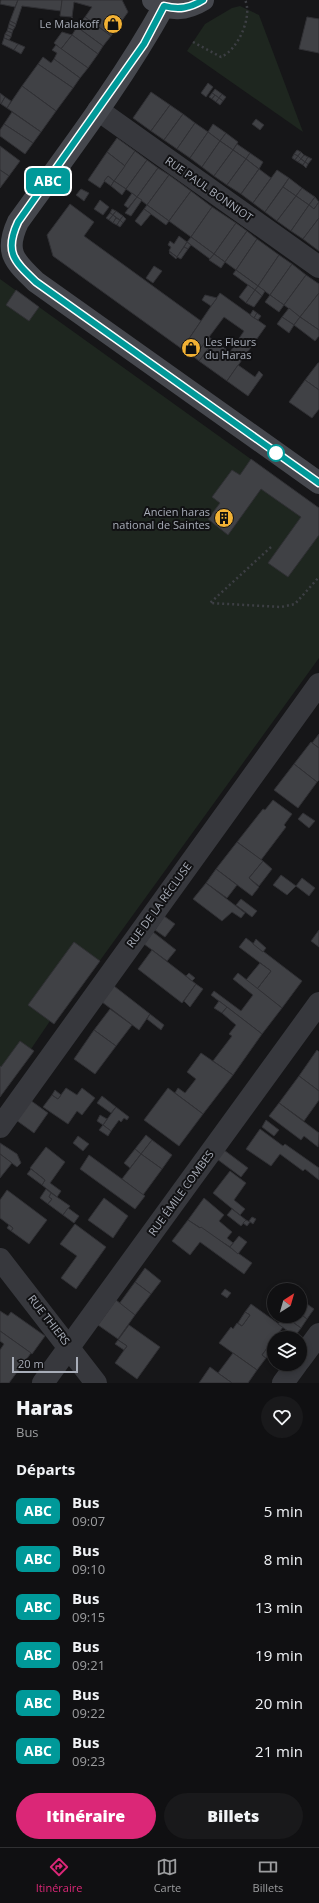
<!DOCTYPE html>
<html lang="fr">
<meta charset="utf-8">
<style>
body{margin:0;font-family:"Open Sans",sans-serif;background:#19191b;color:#f1f3f6;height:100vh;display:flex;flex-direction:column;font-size:15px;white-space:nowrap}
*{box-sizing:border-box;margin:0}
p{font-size:13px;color:#9c9d9f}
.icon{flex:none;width:22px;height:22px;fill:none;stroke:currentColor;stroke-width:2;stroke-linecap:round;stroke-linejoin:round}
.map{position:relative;height:1383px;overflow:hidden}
.panel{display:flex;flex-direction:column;background:#101012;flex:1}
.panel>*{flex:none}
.badge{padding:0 8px;border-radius:6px;font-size:14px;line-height:26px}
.needle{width:26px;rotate:37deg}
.buttons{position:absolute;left:267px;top:1283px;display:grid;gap:8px}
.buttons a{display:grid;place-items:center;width:40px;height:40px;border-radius:50%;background:#101012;box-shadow:0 2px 6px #0003,0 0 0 1px #303032;font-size:20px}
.scale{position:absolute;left:12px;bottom:10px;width:66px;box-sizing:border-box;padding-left:4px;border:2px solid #a8adb8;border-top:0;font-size:11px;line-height:14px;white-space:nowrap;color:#a8adb8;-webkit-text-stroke:3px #111113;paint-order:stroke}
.map>.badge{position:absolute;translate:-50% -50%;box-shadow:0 0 0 2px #fff}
h2{padding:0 16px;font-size:15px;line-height:36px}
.round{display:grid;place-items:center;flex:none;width:42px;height:42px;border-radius:21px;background:#19191b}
.summary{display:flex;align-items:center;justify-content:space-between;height:68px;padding:0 16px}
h1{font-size:19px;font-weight:800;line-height:30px}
.primary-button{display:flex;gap:8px;margin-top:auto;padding:8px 16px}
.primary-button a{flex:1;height:46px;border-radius:24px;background:#db2777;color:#fff;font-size:16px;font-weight:800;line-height:46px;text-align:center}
.primary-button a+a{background:#19191b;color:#f1f3f6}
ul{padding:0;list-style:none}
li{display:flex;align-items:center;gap:12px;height:48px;padding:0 16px}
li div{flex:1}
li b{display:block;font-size:15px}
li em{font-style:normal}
li .badge{min-width:44px;font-weight:700;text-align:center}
.menu{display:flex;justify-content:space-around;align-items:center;height:56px;border-top:1px solid #303032;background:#101012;font-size:11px;color:#9c9d9f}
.menu a{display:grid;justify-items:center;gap:2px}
.menu .current{color:#db2777}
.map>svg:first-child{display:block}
.green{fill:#1e261f}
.building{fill:#404145;stroke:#303034}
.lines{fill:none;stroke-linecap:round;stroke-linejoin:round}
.path{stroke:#3d3f44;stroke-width:2.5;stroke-dasharray:2 3;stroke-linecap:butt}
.minor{stroke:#37383d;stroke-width:22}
.secondary{stroke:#45474d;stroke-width:22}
.line-casing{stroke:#fff;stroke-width:9}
.line{stroke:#099;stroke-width:6}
.stop-dot{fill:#fff;stroke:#099;stroke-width:2}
.labels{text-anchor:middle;stroke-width:4;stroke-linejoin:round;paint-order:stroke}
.poi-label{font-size:11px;fill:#a8adb8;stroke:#111113;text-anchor:end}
.street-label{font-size:11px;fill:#a8adb8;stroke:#111113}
</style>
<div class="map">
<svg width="319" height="1383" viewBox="0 0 319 1383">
<rect width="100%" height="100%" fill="#161618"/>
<g class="green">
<polygon points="240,6 259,15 303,132 187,51 205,24 232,8"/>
<polygon points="0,279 319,508 319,658 54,1024 50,1021 31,1049 34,1051 0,1097"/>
</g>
<g class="building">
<polygon points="1,0 18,0 15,7 0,4"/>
<polygon points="18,0 62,0 61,11 22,6 16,24 10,21"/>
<polygon points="62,0 122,0 128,12 111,36 85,17 92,7 74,2 72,17 60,16"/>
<polygon points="72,17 77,27 69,22"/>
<polygon points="85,17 111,36 103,46 77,27"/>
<polygon points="307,17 319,19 319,53 299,49"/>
<polygon points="10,21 16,24 15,27 9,24"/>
<polygon points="9,24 15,27 13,30 8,28"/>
<polygon points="77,27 103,46 98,54 72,35"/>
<polygon points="8,28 13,30 12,33 7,31"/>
<polygon points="7,31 12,33 11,37 5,34"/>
<polygon points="62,32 72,35 61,49 54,43"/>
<polygon points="5,34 11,37 9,40 4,38"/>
<polygon points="72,35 98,54 88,68 61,49"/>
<polygon points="4,38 18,44 14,50 2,44"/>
<polygon points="18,44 25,47 21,54 14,50"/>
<polygon points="56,45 88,68 80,78 54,59 57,53 52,50"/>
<polygon points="43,57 51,63 54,59 80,78 73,88 38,64"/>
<polygon points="38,64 73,88 56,111 22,86"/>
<polygon points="208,83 213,87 206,97 201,93"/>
<polygon points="22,86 56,111 41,132 7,108"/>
<polygon points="215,89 222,94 219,98 212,93"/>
<polygon points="151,92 170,105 151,131 133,118"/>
<polygon points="0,93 5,97 1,104 0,103"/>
<polygon points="212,93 215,95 212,99 209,97"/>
<polygon points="222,94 226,97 223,101 219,98"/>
<polygon points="215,95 219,98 216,102 212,99"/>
<polygon points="5,97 11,101 7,108 1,104"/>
<polygon points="219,98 223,101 220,105 216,102"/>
<polygon points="170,105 183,114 164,140 151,131"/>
<polygon points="12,112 41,132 33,143 4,124"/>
<polygon points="183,114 195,123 177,149 164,140"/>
<polygon points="256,119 264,125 260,130 252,124"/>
<polygon points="195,123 208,132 190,158 177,149"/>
<polygon points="4,124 33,143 25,154 0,136 0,130"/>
<polygon points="213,124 226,133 220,141 208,132"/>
<polygon points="208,132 220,141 202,167 190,158"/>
<polygon points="226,133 238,142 233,150 220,141"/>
<polygon points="117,138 135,151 125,166 107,152"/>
<polygon points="220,141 233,150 214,176 202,167"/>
<polygon points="237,144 250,153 246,159 233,150"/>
<polygon points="0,146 20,161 9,176 0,170"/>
<polygon points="233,150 246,159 227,185 214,176"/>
<polygon points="297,150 301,152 298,156 294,154"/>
<polygon points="135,151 147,160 126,189 114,181"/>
<polygon points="107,152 125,166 114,181 108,176 100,188 88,180"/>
<polygon points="301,152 304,155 301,159 298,156"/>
<polygon points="250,153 263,162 259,169 246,159"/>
<polygon points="294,154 298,156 295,160 292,158"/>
<polygon points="304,155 308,157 305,162 301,159"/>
<polygon points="298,156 301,159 298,162 295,160"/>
<polygon points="308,157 312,159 308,164 305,162"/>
<polygon points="246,159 259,169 241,194 227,185"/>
<polygon points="301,159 305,162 303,165 298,162"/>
<polygon points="147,160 158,168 137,197 126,189"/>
<polygon points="305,162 308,164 306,168 303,165"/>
<polygon points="158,168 169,175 147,205 137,197"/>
<polygon points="259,169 271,178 253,203 241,194"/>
<polygon points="0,170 9,176 0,188"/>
<polygon points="277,170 289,178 265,212 253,203"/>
<polygon points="169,175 191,191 169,221 147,205"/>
<polygon points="108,176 114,181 111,186 104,181"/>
<polygon points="289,178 302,188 296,196 283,187"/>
<polygon points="114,181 126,189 122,195 111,186"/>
<polygon points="283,187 296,196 277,221 265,212"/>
<polygon points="302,188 315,197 309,205 296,196"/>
<polygon points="81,189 89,193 84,201 76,195"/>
<polygon points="191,191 212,207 191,237 169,221"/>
<polygon points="132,193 137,197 128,208 124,205"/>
<polygon points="296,196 309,205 291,231 277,221"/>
<polygon points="137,197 142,200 131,216 125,213"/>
<polygon points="315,197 319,202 314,209 309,205"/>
<polygon points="100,200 109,207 103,215 94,209"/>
<polygon points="319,202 319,218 303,239 291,231 309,205 314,209"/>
<polygon points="70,204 94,222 84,236 201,321 182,349 53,256 47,235"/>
<polygon points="147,205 169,221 166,225 144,209"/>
<polygon points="212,207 236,223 214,254 191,237"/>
<polygon points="112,209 116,211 113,215 110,213"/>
<polygon points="144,209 151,214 141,226 135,221"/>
<polygon points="116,211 123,216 120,220 113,215"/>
<polygon points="110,213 113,215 109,220 106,218"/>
<polygon points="113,215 116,218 113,223 109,220"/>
<polygon points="123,216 126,219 123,223 120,220"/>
<polygon points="116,218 120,220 117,225 113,223"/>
<polygon points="319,218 319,251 303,239"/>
<polygon points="120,220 123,223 120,227 117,225"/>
<polygon points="236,223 247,231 225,262 214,254"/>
<polygon points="247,231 257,239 236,270 225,262"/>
<polygon points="179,236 187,242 177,257 169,251 171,247 168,245 170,241 174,244"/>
<polygon points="191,237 214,254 210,259 187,242"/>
<polygon points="257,239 279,255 258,286 236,270"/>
<polygon points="187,242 191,245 188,249 184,247"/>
<polygon points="184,247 188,249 181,259 177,257"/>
<polygon points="170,252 177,257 176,259 169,253"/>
<polygon points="214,254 225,262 221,268 209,260"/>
<polygon points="279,255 292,264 270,295 258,286"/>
<polygon points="292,264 306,275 284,305 270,295"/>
<polygon points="154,266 162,271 153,283 146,278"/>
<polygon points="236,270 258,286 255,290 233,274"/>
<polygon points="306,275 319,284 319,293 300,317 284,305"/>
<polygon points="248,285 255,290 246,303 239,297"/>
<polygon points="258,286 265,291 262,296 255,290"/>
<polygon points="16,290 39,307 29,321 6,305"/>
<polygon points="255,290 262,296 254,307 246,303"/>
<polygon points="220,293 266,326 227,381 199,361 214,341 230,352 244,331 224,317 194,357 182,349"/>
<polygon points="319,293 319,330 300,317"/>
<polygon points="205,295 217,298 211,306 202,300"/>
<polygon points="270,295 284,305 279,312 265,302"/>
<polygon points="289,308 300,317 294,325 282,317"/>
<polygon points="253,310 257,313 254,318 250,315"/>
<polygon points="257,313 261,316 258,320 254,318"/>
<polygon points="282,317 294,325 289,333 277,324"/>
<polygon points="300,317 319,330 319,336 315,341 294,325"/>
<polygon points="209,337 214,341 199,361 194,357"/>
<polygon points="318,363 319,363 319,390 305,380"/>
<polygon points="238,365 255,377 259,371 263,375 248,396 227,381"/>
<polygon points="305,380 319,390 319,409 312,418 289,402"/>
<polygon points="251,459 319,508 319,535 288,577 268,563 301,517 261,489 228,535 208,519 220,503 212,497 232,470 240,475"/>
<polygon points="319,734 319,748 312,743"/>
<polygon points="311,742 319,748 319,780 317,782 294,764"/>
<polygon points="294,764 317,782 298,808 274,790"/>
<polygon points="273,800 292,814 284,825 286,827 261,860 237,842 263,809 265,810"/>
<polygon points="303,813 315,821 309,828 298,819"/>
<polygon points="237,842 263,861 249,878 259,887 252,896 216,869"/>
<polygon points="263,861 272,869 259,886 249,878"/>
<polygon points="216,869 237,885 227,898 206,883"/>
<polygon points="281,875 296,886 287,895 273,885"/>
<polygon points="302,878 315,888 309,896 296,886"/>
<polygon points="206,883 245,913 241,918 232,912 222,921 193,899"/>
<polygon points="241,899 257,911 252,917 236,905"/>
<polygon points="164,916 175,924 165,937 155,930"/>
<polygon points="319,930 319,947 311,941"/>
<polygon points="153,932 176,950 167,961 144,944"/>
<polygon points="246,938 302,981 282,1008 257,989 271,971 239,947"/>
<polygon points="256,939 266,948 263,952 253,944"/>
<polygon points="74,942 100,961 54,1024 28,1005"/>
<polygon points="152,950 196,984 182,1003 138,969"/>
<polygon points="260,963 271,971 257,989 246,980"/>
<polygon points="189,973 195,978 192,981 186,976"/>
<polygon points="238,973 282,1008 262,1034 211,995 214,991 241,1011 253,995 233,979"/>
<polygon points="196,984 203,989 190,1007 184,1001"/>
<polygon points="114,986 150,1014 139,1030 102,1002"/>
<polygon points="219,1001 227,1007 222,1013 214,1008"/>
<polygon points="227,1007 262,1034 233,1075 213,1061 232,1036 229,1034 236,1025 222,1013"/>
<polygon points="110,1009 132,1025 116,1046 94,1030"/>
<polygon points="150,1014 164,1025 161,1030 147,1019"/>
<polygon points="94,1030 116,1046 95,1074 74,1059"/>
<polygon points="20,1041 34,1051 0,1097 0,1066 1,1067"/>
<polygon points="317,1050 319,1052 319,1091 299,1076"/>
<polygon points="201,1053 233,1075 203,1114 175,1093 178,1088 185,1093 196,1079 187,1072"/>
<polygon points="299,1076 319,1091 319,1100 304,1121 279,1103"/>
<polygon points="66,1088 77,1095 82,1088 95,1098 82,1115 77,1111 68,1124 43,1107 52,1095 58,1099"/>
<polygon points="168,1088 203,1114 179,1146 144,1120"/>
<polygon points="55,1090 61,1095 58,1099 52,1095"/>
<polygon points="102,1096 116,1107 111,1113 97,1103"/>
<polygon points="30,1100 48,1113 34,1133 16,1120"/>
<polygon points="279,1103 319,1133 318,1147 304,1136 301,1140 269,1116"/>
<polygon points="116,1107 129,1117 127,1120 124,1118 121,1122 119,1120 111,1131 103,1125"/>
<polygon points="100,1115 107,1119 103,1125 97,1121"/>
<polygon points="266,1120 279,1130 274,1136 262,1127"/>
<polygon points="103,1125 111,1131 108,1136 99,1130"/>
<polygon points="260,1129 283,1146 285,1144 319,1168 319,1180 305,1169 303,1171 280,1154 271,1166 246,1149"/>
<polygon points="146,1135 152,1140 141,1154 135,1149"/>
<polygon points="78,1136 89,1144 83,1151 73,1143"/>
<polygon points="152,1140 172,1155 162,1169 141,1154"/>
<polygon points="0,1143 17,1154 21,1163 17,1167 0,1154"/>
<polygon points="46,1147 65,1162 50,1183 61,1191 57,1197 42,1185 45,1180 30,1168"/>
<polygon points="135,1149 141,1154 130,1168 124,1163"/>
<polygon points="224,1150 248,1168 241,1177 217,1159"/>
<polygon points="0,1154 12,1163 0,1178"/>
<polygon points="141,1154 162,1169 143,1195 122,1179"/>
<polygon points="89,1155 145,1196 135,1209 80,1169"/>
<polygon points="31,1169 45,1180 42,1185 27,1174"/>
<polygon points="230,1171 246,1183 234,1200 245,1209 240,1215 213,1193"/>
<polygon points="46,1189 51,1193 49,1197 52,1199 48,1204 40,1198"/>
<polygon points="7,1190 47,1220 29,1244 11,1231 13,1228 0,1218 0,1200"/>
<polygon points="51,1193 70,1206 63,1215 48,1204 52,1199 49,1197"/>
<polygon points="104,1198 128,1216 113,1238 88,1220"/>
<polygon points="204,1198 224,1215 219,1221 232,1232 227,1238 233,1243 230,1247 188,1220"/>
<polygon points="68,1208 79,1216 74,1223 63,1215"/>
<polygon points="232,1209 246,1220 241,1226 227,1215"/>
<polygon points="252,1217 256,1219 253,1224 249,1221"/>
<polygon points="188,1220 200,1228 201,1227 252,1263 244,1274 200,1242 190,1255 172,1241"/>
<polygon points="246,1220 250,1222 247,1226 243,1223"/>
<polygon points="75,1224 106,1247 76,1289 61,1278 77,1256 60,1244"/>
<polygon points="9,1225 13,1228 11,1231 7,1228"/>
<polygon points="239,1236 247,1242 238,1254 230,1247"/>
<polygon points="145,1268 161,1281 151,1294 135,1282"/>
<polygon points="135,1282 151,1294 135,1315 119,1304"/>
<polygon points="225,1289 231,1293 227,1298 221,1294"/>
<polygon points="300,1299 314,1309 307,1319 300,1314"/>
<polygon points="116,1300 135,1315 118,1339 98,1325"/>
<polygon points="251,1304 283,1327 262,1355 266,1358 257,1370 219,1343 231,1327 233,1329 237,1323 242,1326 250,1315 245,1312"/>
<polygon points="0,1311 8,1316 11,1312 45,1336 32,1354 0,1331"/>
<polygon points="245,1312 250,1315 242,1326 238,1323"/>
<polygon points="300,1314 307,1319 301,1328 284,1316 300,1316"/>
<polygon points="284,1316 301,1328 295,1336 278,1324"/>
<polygon points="129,1325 160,1347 137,1379 115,1363 127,1346 118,1340"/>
<polygon points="0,1331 31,1353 9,1383 0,1383 0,1350 4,1344 0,1341"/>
<polygon points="274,1339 274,1348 266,1358 262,1355"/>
<polygon points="118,1340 127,1346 124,1350 115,1344"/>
<polygon points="233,1353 257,1370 248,1383 232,1383 218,1373"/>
<polygon points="210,1367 218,1373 232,1383 199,1383"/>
</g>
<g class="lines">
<g class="path">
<path d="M193,42L221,57C238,50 253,16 245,0"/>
<polyline points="271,547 210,603 281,607 295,604 319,577"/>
</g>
<g class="minor">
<polyline points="98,110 319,267"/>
<polyline points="0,1127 319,684"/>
<polyline points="0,1259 96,1383"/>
<polyline points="300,1360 319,1334"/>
<polyline points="43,1383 319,1003"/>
<polyline points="283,1383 297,1364"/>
</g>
<g class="secondary">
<path d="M153,0C169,12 187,10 203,0"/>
<path d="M164,6C122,82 69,151 18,222C4,252 14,261 36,282L319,483"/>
</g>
</g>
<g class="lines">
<g class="line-casing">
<path id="line" d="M203,0C190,8 179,10 164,6L144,44L18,222C4,252 14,261 36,282L319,483"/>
</g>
<use href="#line" class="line"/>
</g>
<defs>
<g id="shop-disc" transform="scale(1)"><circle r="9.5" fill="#f2b134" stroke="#111113"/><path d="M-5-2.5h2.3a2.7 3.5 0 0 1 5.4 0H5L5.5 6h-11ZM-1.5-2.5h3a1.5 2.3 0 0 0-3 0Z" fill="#111"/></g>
<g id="building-disc" transform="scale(1)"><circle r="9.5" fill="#f2b134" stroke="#111113"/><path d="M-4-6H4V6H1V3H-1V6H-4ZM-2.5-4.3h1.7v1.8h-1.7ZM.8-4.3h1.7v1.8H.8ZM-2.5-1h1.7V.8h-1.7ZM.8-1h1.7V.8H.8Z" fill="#111"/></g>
</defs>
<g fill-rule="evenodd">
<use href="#shop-disc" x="113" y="24"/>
<use href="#shop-disc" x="191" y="348"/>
<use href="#building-disc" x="224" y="518"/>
</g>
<circle class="stop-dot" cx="276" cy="453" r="8"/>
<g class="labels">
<g class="poi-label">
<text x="99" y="28">Le Malakoff</text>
<text x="205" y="346" text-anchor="start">Les Fleurs<tspan x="205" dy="13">du Haras</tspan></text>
<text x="210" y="516">Ancien haras<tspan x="210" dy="13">national de Saintes</tspan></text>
</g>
<g class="street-label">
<text transform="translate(209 189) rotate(35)" y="4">RUE PAUL BONNIOT</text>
<text transform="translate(159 905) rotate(-54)" y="4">RUE DE LA RÉCLUSE</text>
<text transform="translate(181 1193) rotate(-54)" y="4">RUE ÉMILE COMBES</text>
<text transform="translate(49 1320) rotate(52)" y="4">RUE THIERS</text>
</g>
</g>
</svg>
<div class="buttons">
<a><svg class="needle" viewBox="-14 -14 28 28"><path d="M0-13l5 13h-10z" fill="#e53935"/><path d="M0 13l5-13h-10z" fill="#9c9d9f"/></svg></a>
<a><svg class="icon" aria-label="layers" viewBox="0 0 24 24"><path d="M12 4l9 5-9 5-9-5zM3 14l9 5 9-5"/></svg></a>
</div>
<div class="scale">20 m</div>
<b class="badge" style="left:48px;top:181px;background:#099;color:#fff">ABC</b>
</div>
<section class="panel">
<div class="summary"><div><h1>Haras</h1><p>Bus</p></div><a class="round"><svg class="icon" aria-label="heart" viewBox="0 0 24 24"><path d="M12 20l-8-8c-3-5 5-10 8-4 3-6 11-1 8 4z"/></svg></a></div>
<h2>Départs</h2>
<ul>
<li><span class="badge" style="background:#099;color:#fff">ABC</span><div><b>Bus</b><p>09:07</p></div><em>5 min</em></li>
<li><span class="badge" style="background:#099;color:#fff">ABC</span><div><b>Bus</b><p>09:10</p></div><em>8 min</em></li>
<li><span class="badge" style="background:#099;color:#fff">ABC</span><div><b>Bus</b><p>09:15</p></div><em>13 min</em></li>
<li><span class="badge" style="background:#099;color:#fff">ABC</span><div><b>Bus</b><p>09:21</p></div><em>19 min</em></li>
<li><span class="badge" style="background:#099;color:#fff">ABC</span><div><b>Bus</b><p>09:22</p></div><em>20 min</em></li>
<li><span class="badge" style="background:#099;color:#fff">ABC</span><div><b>Bus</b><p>09:23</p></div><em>21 min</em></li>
</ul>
<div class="primary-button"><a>Itinéraire</a><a>Billets</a></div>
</section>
<nav class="menu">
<a class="current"><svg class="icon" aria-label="directions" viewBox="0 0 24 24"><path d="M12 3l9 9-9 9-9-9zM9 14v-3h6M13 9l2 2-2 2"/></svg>Itinéraire</a>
<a><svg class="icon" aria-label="map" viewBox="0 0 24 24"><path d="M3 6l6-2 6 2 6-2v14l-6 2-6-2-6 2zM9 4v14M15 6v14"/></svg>Carte</a>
<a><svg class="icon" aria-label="tickets" viewBox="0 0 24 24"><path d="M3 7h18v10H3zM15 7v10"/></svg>Billets</a>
</nav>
